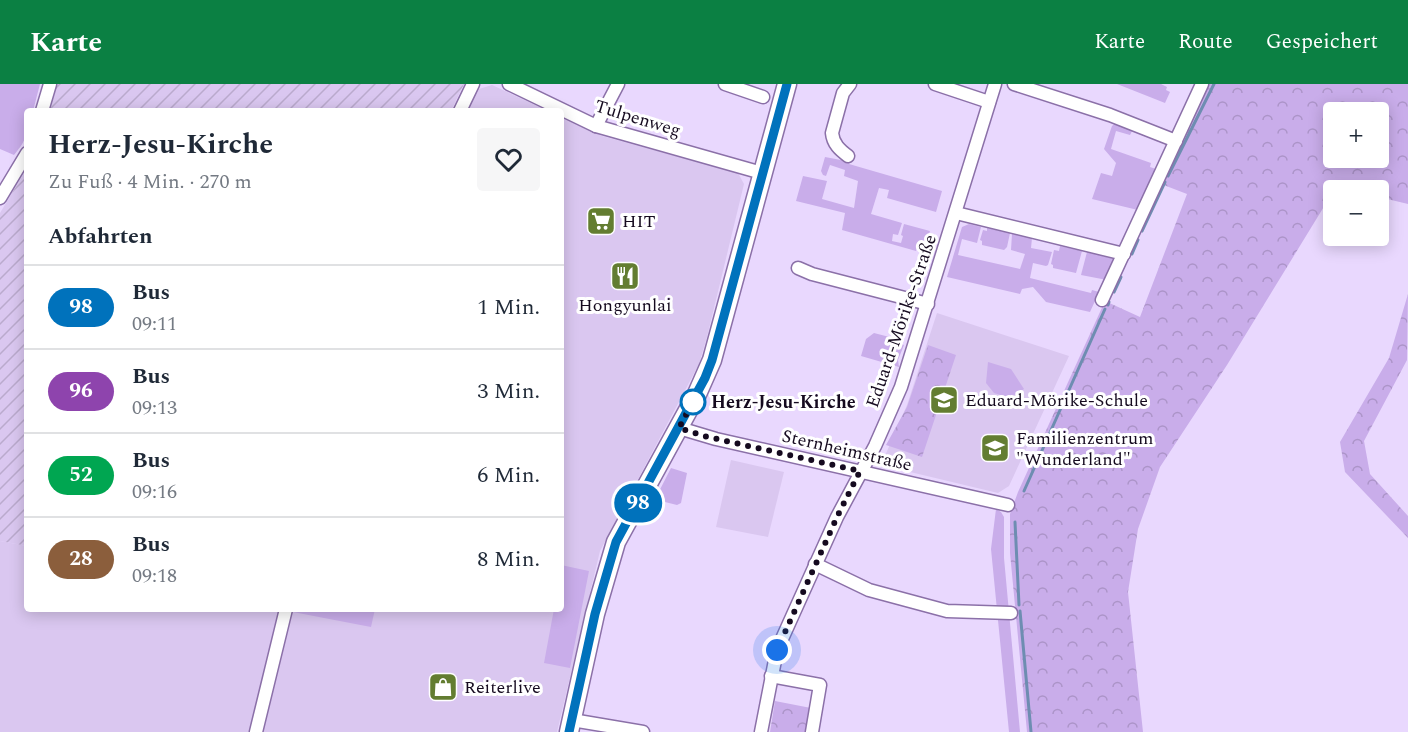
<!DOCTYPE html>
<html lang="de">
<meta charset="utf-8">
<style>
body{margin:0;font-family:Spectral,serif;background:#f6f6f7;color:#1f2937;height:100vh;display:flex;flex-direction:column;font-size:22px;white-space:nowrap}
*{box-sizing:border-box;margin:0}
p{font-size:20px;color:#747a83}
.icon{flex:none;width:33px;height:33px;fill:none;stroke:currentColor;stroke-width:2;stroke-linecap:round;stroke-linejoin:round}
.map{position:relative;flex:1;overflow:hidden}
.drawer{position:absolute;left:24px;top:24px;width:540px;height:504px;display:flex;flex-direction:column;background:#fff;border-radius:6px;box-shadow:0 3px 15px #0003}
.drawer>*{flex:none}
.badge{padding:0 12px;border-radius:20px;font-size:21px;line-height:39px}
.buttons{position:absolute;left:1323px;top:18px;display:grid;gap:12px}
.buttons a{display:grid;place-items:center;width:66px;height:66px;border-radius:6px;background:#fff;box-shadow:0 3px 15px #0003;font-size:30px}
.you{position:absolute;width:30px;height:30px;margin:-15px;border:4px solid #fff;border-radius:50%;background:#1a73e8;box-shadow:0 0 0 9px #1a73e833}
.map>.badge{position:absolute;translate:-50% -50%;box-shadow:0 0 0 3px #fff}
h2{padding:0 24px;font-size:22px;line-height:54px}
.round{display:grid;place-items:center;flex:none;width:63px;height:63px;border-radius:6px;background:#f6f6f7}
.overview{display:flex;align-items:center;justify-content:space-between;height:102px;padding:0 24px}
h1{font-size:28px;font-weight:700;line-height:45px}
ul{padding:0;list-style:none}
li{display:flex;align-items:center;gap:18px;height:84px;padding:0 24px;border-top:2px solid #e0e1e3}
li div{flex:1}
li b{display:block;font-size:22px}
li em{font-style:normal}
li .badge{min-width:66px;font-weight:700;text-align:center}
header{display:flex;align-items:center;gap:36px;box-sizing:border-box;height:84px;padding:0 30px;background:#0b8043;color:#fff}
header strong{font-size:28px}
nav{display:flex;gap:33px;margin-inline-start:auto;font-size:21px}
.map>svg:first-child{display:block}
.built{fill:#dac7f0}
.industrial{fill:url(#industrial-furrows)}
.grass{fill:#c9adea}
.forest{fill:url(#forest-crowns);fill-rule:evenodd}
.lines{fill:none;stroke-linecap:round;stroke-linejoin:round}
.stream{stroke:#6e8db1;stroke-width:3}
.street-casing{stroke:#8b70a8;stroke-width:15}
.primary-casing{stroke:#8b70a8;stroke-width:21}
.street{stroke:#fff;stroke-width:12}
.primary{stroke:#fff;stroke-width:18}
.line-casing{stroke:#fff;stroke-width:14}
.line{stroke:#0072bc;stroke-width:9}
.walk{stroke:#150a1f;stroke-width:6;stroke-dasharray:0 10.8}
.stop-dot{fill:#fff;stroke:#0072bc;stroke-width:3}
.labels{text-anchor:middle;stroke-width:6;stroke-linejoin:round;paint-order:stroke}
.street-label{font-size:18px;fill:#150a1f;stroke:#fff}
.poi-label{font-size:18px;fill:#150a1f;stroke:#fff;text-anchor:start}
.stop-label{font-size:18px;font-weight:bold;fill:#150a1f;stroke:#fff;text-anchor:start}
</style>
<header>
<strong>Karte</strong>
<nav><a>Karte</a><a>Route</a><a>Gespeichert</a></nav>
</header>
<div class="map">
<svg width="1408" height="648" viewBox="0 0 1408 648">
<defs>
<pattern id="industrial-furrows" width="10" height="10" patternUnits="userSpaceOnUse" patternTransform="scale(1.5)"><rect width="10" height="10" fill="#dac7f0"/><path d="M-1 1l2-2M0 10L10 0M9 11l2-2" fill="none" stroke="#baaacd"/></pattern>
<pattern id="forest-crowns" width="20" height="18" patternUnits="userSpaceOnUse" patternTransform="scale(1.5)"><rect width="20" height="18" fill="#c9adea"/><path d="M2 6a3 3 0 1 1 6 0M12 15a3 3 0 1 1 6 0" fill="none" stroke="#ac94c8"/></pattern>
</defs>
<rect width="100%" height="100%" fill="#e9d8fe"/>
<g class="built">
<polygon points="492,1 548,27 468,27 479,5"/>
<polygon points="561,33 602,52 738,89 744,100 707,253 699,280 600,467 557,648 0,648 0,457 27,462 27,525 561,525"/>
<polygon points="937,229 1069,272 1009,402 998,409 881,381 907,321"/>
<polygon points="731,376 784,388 768,453 716,443"/>
</g>
<g class="industrial">
<polygon points="57,0 464,0 451,27 50,27"/>
<polygon points="27,84 27,462 0,457 0,129"/>
</g>
<g class="grass">
<path d="M0,0H40L33,27H27C27,49 29,53 14,71L0,65Z"/>
<polygon points="1117,0 1161,0 1167,3 1166,6 1170,8 1165,19"/>
<polygon points="1117,38 1133,45 1130,51 1116,47 1111,65 1151,79 1150,83 1156,85 1138,126 1092,115 1101,89 1112,92 1116,79 1104,65 1112,42"/>
<polygon points="825,73 841,76 846,74 850,77 849,80 942,107 936,128 887,114 889,106 879,104 871,130 902,139 898,151 893,150 892,157 901,159 903,152 901,151 904,140 930,147 926,159 919,157 916,167 842,146 845,129 796,117 803,92 827,97 822,115 854,124 858,97 844,92 845,86 830,81 826,92 823,91 821,87"/>
<polygon points="969,140 981,143 977,159 962,155 958,171 1020,185 1025,170 1011,166 1012,150 1032,154 1031,164 1052,168 1048,181 1046,182 1033,179 1030,194 1091,209 1092,206 1099,208 1090,228 1046,218 1033,203 1022,205 1020,210 947,193 962,143"/>
<polygon points="987,144 1010,149 1007,163 1004,166 982,161 982,157 980,156 983,146 987,147"/>
<polygon points="1060,162 1082,167 1076,189 1053,184 1053,181 1051,180 1054,166 1059,167"/>
<polygon points="1087,168 1114,175 1114,178 1107,196 1081,191"/>
<polygon points="874,249 901,256 900,259 904,261 898,276 899,283 861,272 866,255"/>
<polygon points="988,278 1011,285 1024,305 1010,314 994,309 986,299"/>
<polygon points="671,384 687,389 681,419 677,421 661,417 658,428 649,427"/>
<polygon points="996,425 1001,428 1004,433 1004,474 1020,648 1009,648 991,465"/>
<polygon points="561,481 589,487 570,584 544,579 554,525 561,525"/>
<polygon points="293,525 375,525 371,543 293,528"/>
</g>
<g class="forest">
<path d="M1207,0H1408V120L1379,113L1378,106H1353L1336,103L1227,281L1160,383L1138,445L1128,508L1143,648H1027L1010,469V430L1018,408L1105,217L1140,233L1187,110L1161,100ZM1334,28H1378V74H1334Z"/>
<polygon points="1408,210 1407,276 1364,357 1370,390 1408,432 1408,454 1345,388 1340,358 1389,274"/>
<polygon points="928,261 956,271 922,373 886,361 907,323"/>
<polygon points="775,617 811,624 807,648 770,648"/>
</g>
<g class="lines">
<g class="stream">
<polyline points="1168,92 1214,0"/>
<polyline points="1142,147 1165,98"/>
<polyline points="1132,170 1138,156"/>
<polyline points="1114,208 1121,193"/>
<polyline points="1108,221 1109,218"/>
<polyline points="1024,407 1105,225"/>
<polyline points="1015,438 1019,521"/>
<polyline points="1020,527 1031,648"/>
</g>
<g class="street-casing">
<g id="street">
<polyline points="509,0 596,42 762,89"/>
<polyline points="725,0 763,13"/>
<polyline points="935,0 989,18"/>
<polyline points="1014,0 1110,31 1176,57"/>
<polyline points="42,27 50,0"/>
<polyline points="460,27 473,0"/>
<polyline points="596,42 618,0"/>
<path d="M848,72C840,66 833,60 832,49L843,9L850,0"/>
<polyline points="0,114 27,69"/>
<polyline points="956,129 1124,170"/>
<polyline points="798,184 812,190 928,220"/>
<polyline points="1102,216 1202,0"/>
<polyline points="679,344 716,355 1008,421"/>
<polyline points="815,480 869,506 947,527 1011,529"/>
<polyline points="771,592 820,601 812,648"/>
<polyline points="572,636 643,648"/>
<polyline points="256,648 286,525"/>
<polyline points="761,648 777,566 837,433 875,362 901,303 995,0"/>
</g>
</g>
<g class="primary-casing">
<polyline id="primary" points="569,648 595,530 616,458 697,310 712,276 787,0"/>
</g>
<use href="#street" class="street"/>
<use href="#primary" class="primary"/>
</g>
<g class="lines">
<g class="line-casing">
<polyline id="line" points="569,648 595,530 616,458 705,294 712,276 787,0"/>
</g>
<use href="#line" class="line"/>
<polyline class="walk" points="693,318 697,310 679,344 704,352 860,387 837,433 777,566"/>
</g>
<defs>
<g id="supermarket-square" transform="scale(1.5)"><rect x="-9" y="-9" width="18" height="18" rx="4" fill="#637d31" stroke="#fff"/><path d="M-6-5.5h2.5l.6 2H6L4.5 2H-2.5L-4.4-4H-6ZM-1.5 3.2a1.3 1.3 0 1 0 .1 0ZM3 3.2a1.3 1.3 0 1 0 .1 0Z" fill="#fff"/></g>
<g id="restaurant-square" transform="scale(1.5)"><rect x="-9" y="-9" width="18" height="18" rx="4" fill="#637d31" stroke="#fff"/><path d="M-5-6h1v4h1v-4h1v4h1v-4h1v5L-1.5 .5V6h-2V.5L-5-1ZM5-6V6H3V1.5H1.5Q1.5-4 5-6Z" fill="#fff"/></g>
<g id="school-square" transform="scale(1.5)"><rect x="-9" y="-9" width="18" height="18" rx="4" fill="#637d31" stroke="#fff"/><path d="M0-5L7-2L0 1L-7-2ZM-4 1L0 2.5L4 1V4Q0 6-4 4Z" fill="#fff"/></g>
<g id="shop-square" transform="scale(1.5)"><rect x="-9" y="-9" width="18" height="18" rx="4" fill="#637d31" stroke="#fff"/><path d="M-5-2.5h2.3a2.7 3.5 0 0 1 5.4 0H5L5.5 6h-11ZM-1.5-2.5h3a1.5 2.3 0 0 0-3 0Z" fill="#fff"/></g>
</defs>
<g fill-rule="evenodd">
<use href="#supermarket-square" x="601" y="137"/>
<use href="#restaurant-square" x="625" y="192"/>
<use href="#school-square" x="944" y="316"/>
<use href="#school-square" x="995" y="364"/>
<use href="#shop-square" x="443" y="603"/>
</g>
<circle class="stop-dot" cx="693" cy="318" r="12"/>
<g class="labels">
<g class="street-label">
<text transform="translate(638 34) rotate(17)" y="6">Tulpenweg</text>
<text transform="translate(901 237) rotate(-71)" y="6">Eduard-Mörike-Straße</text>
<text transform="translate(847 366) rotate(13)" y="6">Sternheimstraße</text>
</g>
<g class="poi-label">
<text x="622" y="143">HIT</text>
<text x="625" y="227" text-anchor="middle">Hongyunlai</text>
<text x="965" y="322">Eduard-Mörike-Schule</text>
<text x="1016" y="360">Familienzentrum<tspan x="1016" dy="21">"Wunderland"</tspan></text>
<text x="464" y="609">Reiterlive</text>
</g>
<g class="stop-label">
<text x="711" y="324">Herz-Jesu-Kirche</text>
</g>
</g>
</svg>
<div class="buttons">
<a>+</a>
<a>−</a>
</div>
<div class="you" style="left:777px;top:566px"></div>
<b class="badge" style="left:638px;top:419px;background:#0072bc;color:#fff">98</b>
<section class="drawer">
<div class="overview"><div><h1>Herz-Jesu-Kirche</h1><p>Zu Fuß · 4 Min. · 270 m</p></div><a class="round"><svg class="icon" aria-label="heart" viewBox="0 0 24 24"><path d="M12 20l-8-8c-3-5 5-10 8-4 3-6 11-1 8 4z"/></svg></a></div>
<h2>Abfahrten</h2>
<ul>
<li><span class="badge" style="background:#0072bc;color:#fff">98</span><div><b>Bus</b><p>09:11</p></div><em>1 Min.</em></li>
<li><span class="badge" style="background:#8e44ad;color:#fff">96</span><div><b>Bus</b><p>09:13</p></div><em>3 Min.</em></li>
<li><span class="badge" style="background:#00a651;color:#fff">52</span><div><b>Bus</b><p>09:16</p></div><em>6 Min.</em></li>
<li><span class="badge" style="background:#8b5e3c;color:#fff">28</span><div><b>Bus</b><p>09:18</p></div><em>8 Min.</em></li>
</ul>
</section>
</div>
